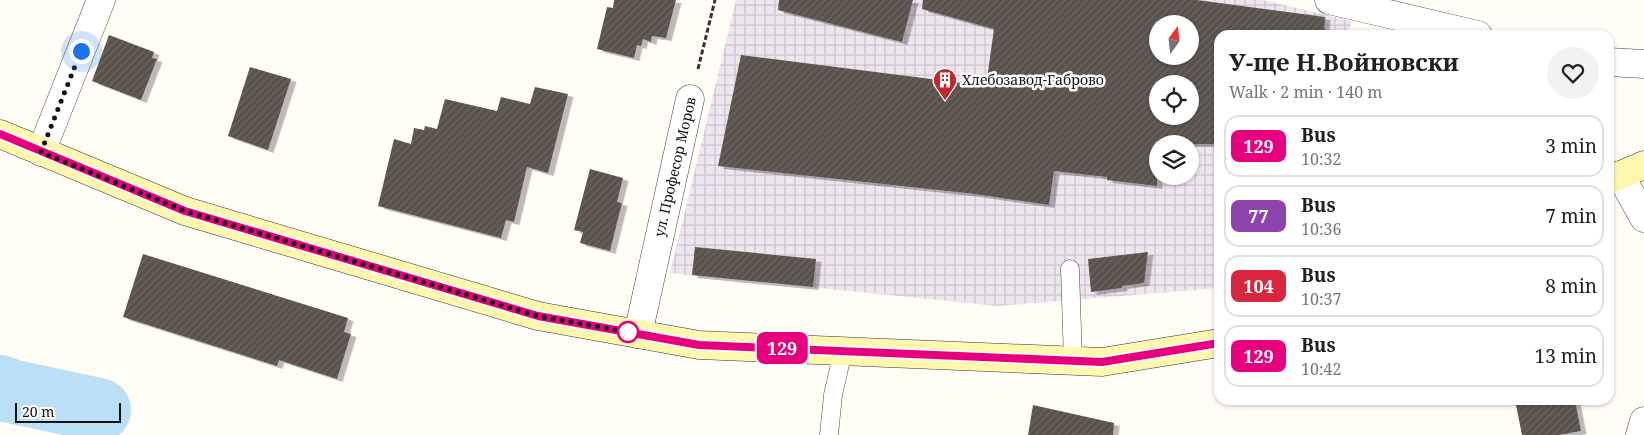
<!DOCTYPE html>
<meta charset="utf-8">
<style>
body{margin:0;font-family:"Noto Serif",serif;background:#f2f2f2;color:#202124;height:100vh;display:flex;flex-direction:column;font-size:19px;white-space:nowrap}
*{box-sizing:border-box;margin:0}
p{font-size:16px;color:#757577}
.icon{flex:none;width:28px;height:28px;fill:none;stroke:currentColor;stroke-width:2;stroke-linecap:round;stroke-linejoin:round}
.map{position:relative;flex:1;overflow:hidden}
.side{position:absolute;left:1214px;top:30px;width:400px;height:375px;display:flex;flex-direction:column;background:#fff;border-radius:15px;box-shadow:0 1px 4px #0004}
.side>*{flex:none}
.badge{padding:0 10px;border-radius:8px;font-size:18px;line-height:32px}
.needle{width:32px;rotate:15deg}
.buttons{position:absolute;left:1149px;top:15px;display:grid;gap:10px}
.buttons a{display:grid;place-items:center;width:50px;height:50px;border-radius:50%;background:#fff;box-shadow:0 1px 4px #0004;font-size:25px}
.scale{position:absolute;left:15px;bottom:12px;width:106px;box-sizing:border-box;padding-left:5px;border:2px solid #111;border-top:0;font-size:14px;line-height:18px;white-space:nowrap;color:#111;-webkit-text-stroke:4px #fff;paint-order:stroke}
.you{position:absolute;width:25px;height:25px;margin:-12px;border:4px solid #fff;border-radius:50%;background:#1a73e8;box-shadow:0 0 0 8px #1a73e833}
.map>.badge{position:absolute;translate:-50% -50%;box-shadow:0 0 0 2px #fff}
.round{display:grid;place-items:center;flex:none;width:52px;height:52px;border-radius:26px;background:#f2f2f2}
.head{display:flex;align-items:center;justify-content:space-between;height:85px;padding:0 15px}
h1{font-size:24px;font-weight:700;line-height:38px}
ul{padding:0;list-style:none}
li{display:flex;align-items:center;gap:15px;height:62px;margin:0 10px 8px;padding:0 5px;border:2px solid #e0e0e0;border-radius:15px}
li div{flex:1}
li b{display:block;font-size:19px}
li em{font-style:normal}
li .badge{min-width:55px;font-weight:700;text-align:center}
.map>svg:first-child{display:block}
.industrial{fill:url(#industrial-grid);fill-rule:evenodd}
.lines{fill:none;stroke-linecap:round;stroke-linejoin:round}
.river{stroke:#b9e0f7;stroke-width:64}
.building{fill:url(#building-hatch);fill-rule:evenodd;filter:url(#shadow)}
.lane-casing{stroke:#444;stroke-width:19}
.street-casing{stroke:#444;stroke-width:29}
.secondary-casing{stroke:#333;stroke-width:29}
.path{stroke:#333;stroke-width:3;stroke-dasharray:5 2.5;stroke-linecap:butt}
.lane{stroke:#fff;stroke-width:18}
.street{stroke:#fff;stroke-width:28}
.secondary{stroke:#fff6b0;stroke-width:28}
.line-casing{stroke:#fff;stroke-width:11}
.line{stroke:#e6007e;stroke-width:8}
.walk{stroke:#111;stroke-width:5;stroke-dasharray:0 9}
.stop-dot{fill:#fff;stroke:#e6007e;stroke-width:2.5}
.labels{text-anchor:middle;stroke-width:5;stroke-linejoin:round;paint-order:stroke}
.poi-label{font-size:14px;fill:#111;stroke:#fff;text-anchor:start}
.street-label{font-size:14px;fill:#111;stroke:#fff}
</style>
<div class="map">
<svg width="1644" height="435" viewBox="0 0 1644 435">
<defs>
<pattern id="industrial-grid" width="8" height="8" patternUnits="userSpaceOnUse" patternTransform="scale(1.25)"><rect width="8" height="8" fill="#eee6ef"/><path d="M0 4h8M4 0v8" fill="none" stroke="#cbc4cc"/></pattern>
<pattern id="building-hatch" width="6" height="6" patternUnits="userSpaceOnUse" patternTransform="scale(1.25)"><rect width="6" height="6" fill="#5a524d"/><path d="M-1 1l2-2M0 6l6-6M5 7l2-2" fill="none" stroke="#6d6662"/></pattern>
<filter id="shadow"><feDropShadow dx="5.5" dy="3" stdDeviation="0" flood-color="#0004"/></filter>
</defs>
<rect width="100%" height="100%" fill="#fffdf5"/>
<path class="industrial" d="M736,0H1263L1352,21L1348,35H1219V288L998,306L670,273ZM1158,24H1190V56H1158ZM1158,84H1190V116H1158ZM1158,144H1190V176H1158Z"/>
<g class="lines">
<polyline class="river" points="0,387 10,391 99,410"/>
</g>
<g class="building">
<polygon points="614,0 676,0 666,38 652,36 651,42 643,39 641,46 637,45 634,58 597,49 607,7 613,8"/>
<polygon points="779,0 913,0 902,42 778,10"/>
<path d="M923,0H1197L1325,17L1324,35H1219V144H1158L1157,186L1107,180V177L1054,171L1049,205L975,194L718,166L741,55L986,86L994,29L922,9ZM1158,24H1190V56H1158ZM1158,84H1190V116H1158Z"/>
<polygon points="109,35 154,52 152,58 157,59 141,100 92,81"/>
<polygon points="250,67 291,79 268,150 228,136"/>
<polygon points="535,87 568,94 548,173 527,167 514,222 506,220 501,238 378,206 394,139 411,144 414,128 424,130 425,126 437,129 445,99 497,111 501,97 530,104"/>
<polygon points="590,169 623,178 617,202 622,203 610,251 580,243 583,232 574,230"/>
<polygon points="695,247 816,259 813,287 692,275"/>
<polygon points="1148,252 1144,283 1122,286 1122,288 1091,292 1088,259"/>
<polygon points="143,254 348,318 344,332 351,334 337,379 279,360 277,366 123,317"/>
<polygon points="1515,400 1575,400 1581,431 1559,435 1522,435"/>
<polygon points="1033,405 1114,423 1113,435 1028,435"/>
</g>
<g class="lines">
<g class="lane-casing">
<g id="lane">
<polyline points="1070,269 1073,361"/>
<polyline points="829,435 833,395 843,351"/>
</g>
</g>
<g class="street-casing">
<g id="street">
<polyline points="1329,0 1478,35"/>
<polyline points="1609,62 1644,64"/>
<polyline points="41,152 101,0"/>
<polyline points="1620,175 1644,218"/>
<polyline points="638,334 690,99"/>
<polyline points="1640,435 1644,421"/>
</g>
</g>
<g class="secondary-casing">
<g id="secondary">
<polyline points="0,134 185,211 538,316 699,345 1102,362 1219,343"/>
<polyline points="1609,180 1644,165"/>
</g>
</g>
<polyline class="path" points="698,69 715,0"/>
<use href="#lane" class="lane"/>
<use href="#street" class="street"/>
<use href="#secondary" class="secondary"/>
</g>
<g class="lines">
<g class="line-casing">
<polyline id="line" points="0,134 185,211 538,316 699,345 1102,362 1219,343"/>
</g>
<use href="#line" class="line"/>
<polyline class="walk" points="81,51 41,152 185,211 538,316 628,332"/>
</g>
<defs>
<g id="building-pin" transform="scale(1.25)"><path d="M0 17L-7.5 6A9.5 9.5 0 1 1 7.5 6Z" fill="#c4262e" stroke="#fff"/><path d="M-4-6H4V6H1V3H-1V6H-4ZM-2.5-4.3h1.7v1.8h-1.7ZM.8-4.3h1.7v1.8H.8ZM-2.5-1h1.7V.8h-1.7ZM.8-1h1.7V.8H.8Z" fill="#fff"/></g>
</defs>
<g fill-rule="evenodd">
<use href="#building-pin" x="945" y="80"/>
</g>
<circle class="stop-dot" cx="628" cy="332" r="10"/>
<g class="labels">
<g class="poi-label">
<text x="962" y="85">Хлебозавод-Габрово</text>
</g>
<g class="street-label">
<text transform="translate(675 167) rotate(-77)" y="5">ул. Професор Моров</text>
</g>
</g>
</svg>
<div class="buttons">
<a><svg class="needle" viewBox="-14 -14 28 28"><path d="M0-13l5 13h-10z" fill="#e53935"/><path d="M0 13l5-13h-10z" fill="#757577"/></svg></a>
<a><svg class="icon" aria-label="locate" viewBox="0 0 24 24"><circle cx="12" cy="12" r="6"/><path d="M12 2v4M12 18v4M2 12h4M18 12h4"/></svg></a>
<a><svg class="icon" aria-label="layers" viewBox="0 0 24 24"><path d="M12 4l9 5-9 5-9-5zM3 14l9 5 9-5"/></svg></a>
</div>
<div class="scale">20 m</div>
<div class="you" style="left:81px;top:51px"></div>
<b class="badge" style="left:782px;top:348px;background:#e6007e;color:#fff">129</b>
<section class="side">
<div class="head"><div><h1>У-ще Н.Войновски</h1><p>Walk · 2 min · 140 m</p></div><a class="round"><svg class="icon" aria-label="heart" viewBox="0 0 24 24"><path d="M12 20l-8-8c-3-5 5-10 8-4 3-6 11-1 8 4z"/></svg></a></div>
<ul>
<li><span class="badge" style="background:#e6007e;color:#fff">129</span><div><b>Bus</b><p>10:32</p></div><em>3 min</em></li>
<li><span class="badge" style="background:#8e44ad;color:#fff">77</span><div><b>Bus</b><p>10:36</p></div><em>7 min</em></li>
<li><span class="badge" style="background:#d7263d;color:#fff">104</span><div><b>Bus</b><p>10:37</p></div><em>8 min</em></li>
<li><span class="badge" style="background:#e6007e;color:#fff">129</span><div><b>Bus</b><p>10:42</p></div><em>13 min</em></li>
</ul>
</section>
</div>
